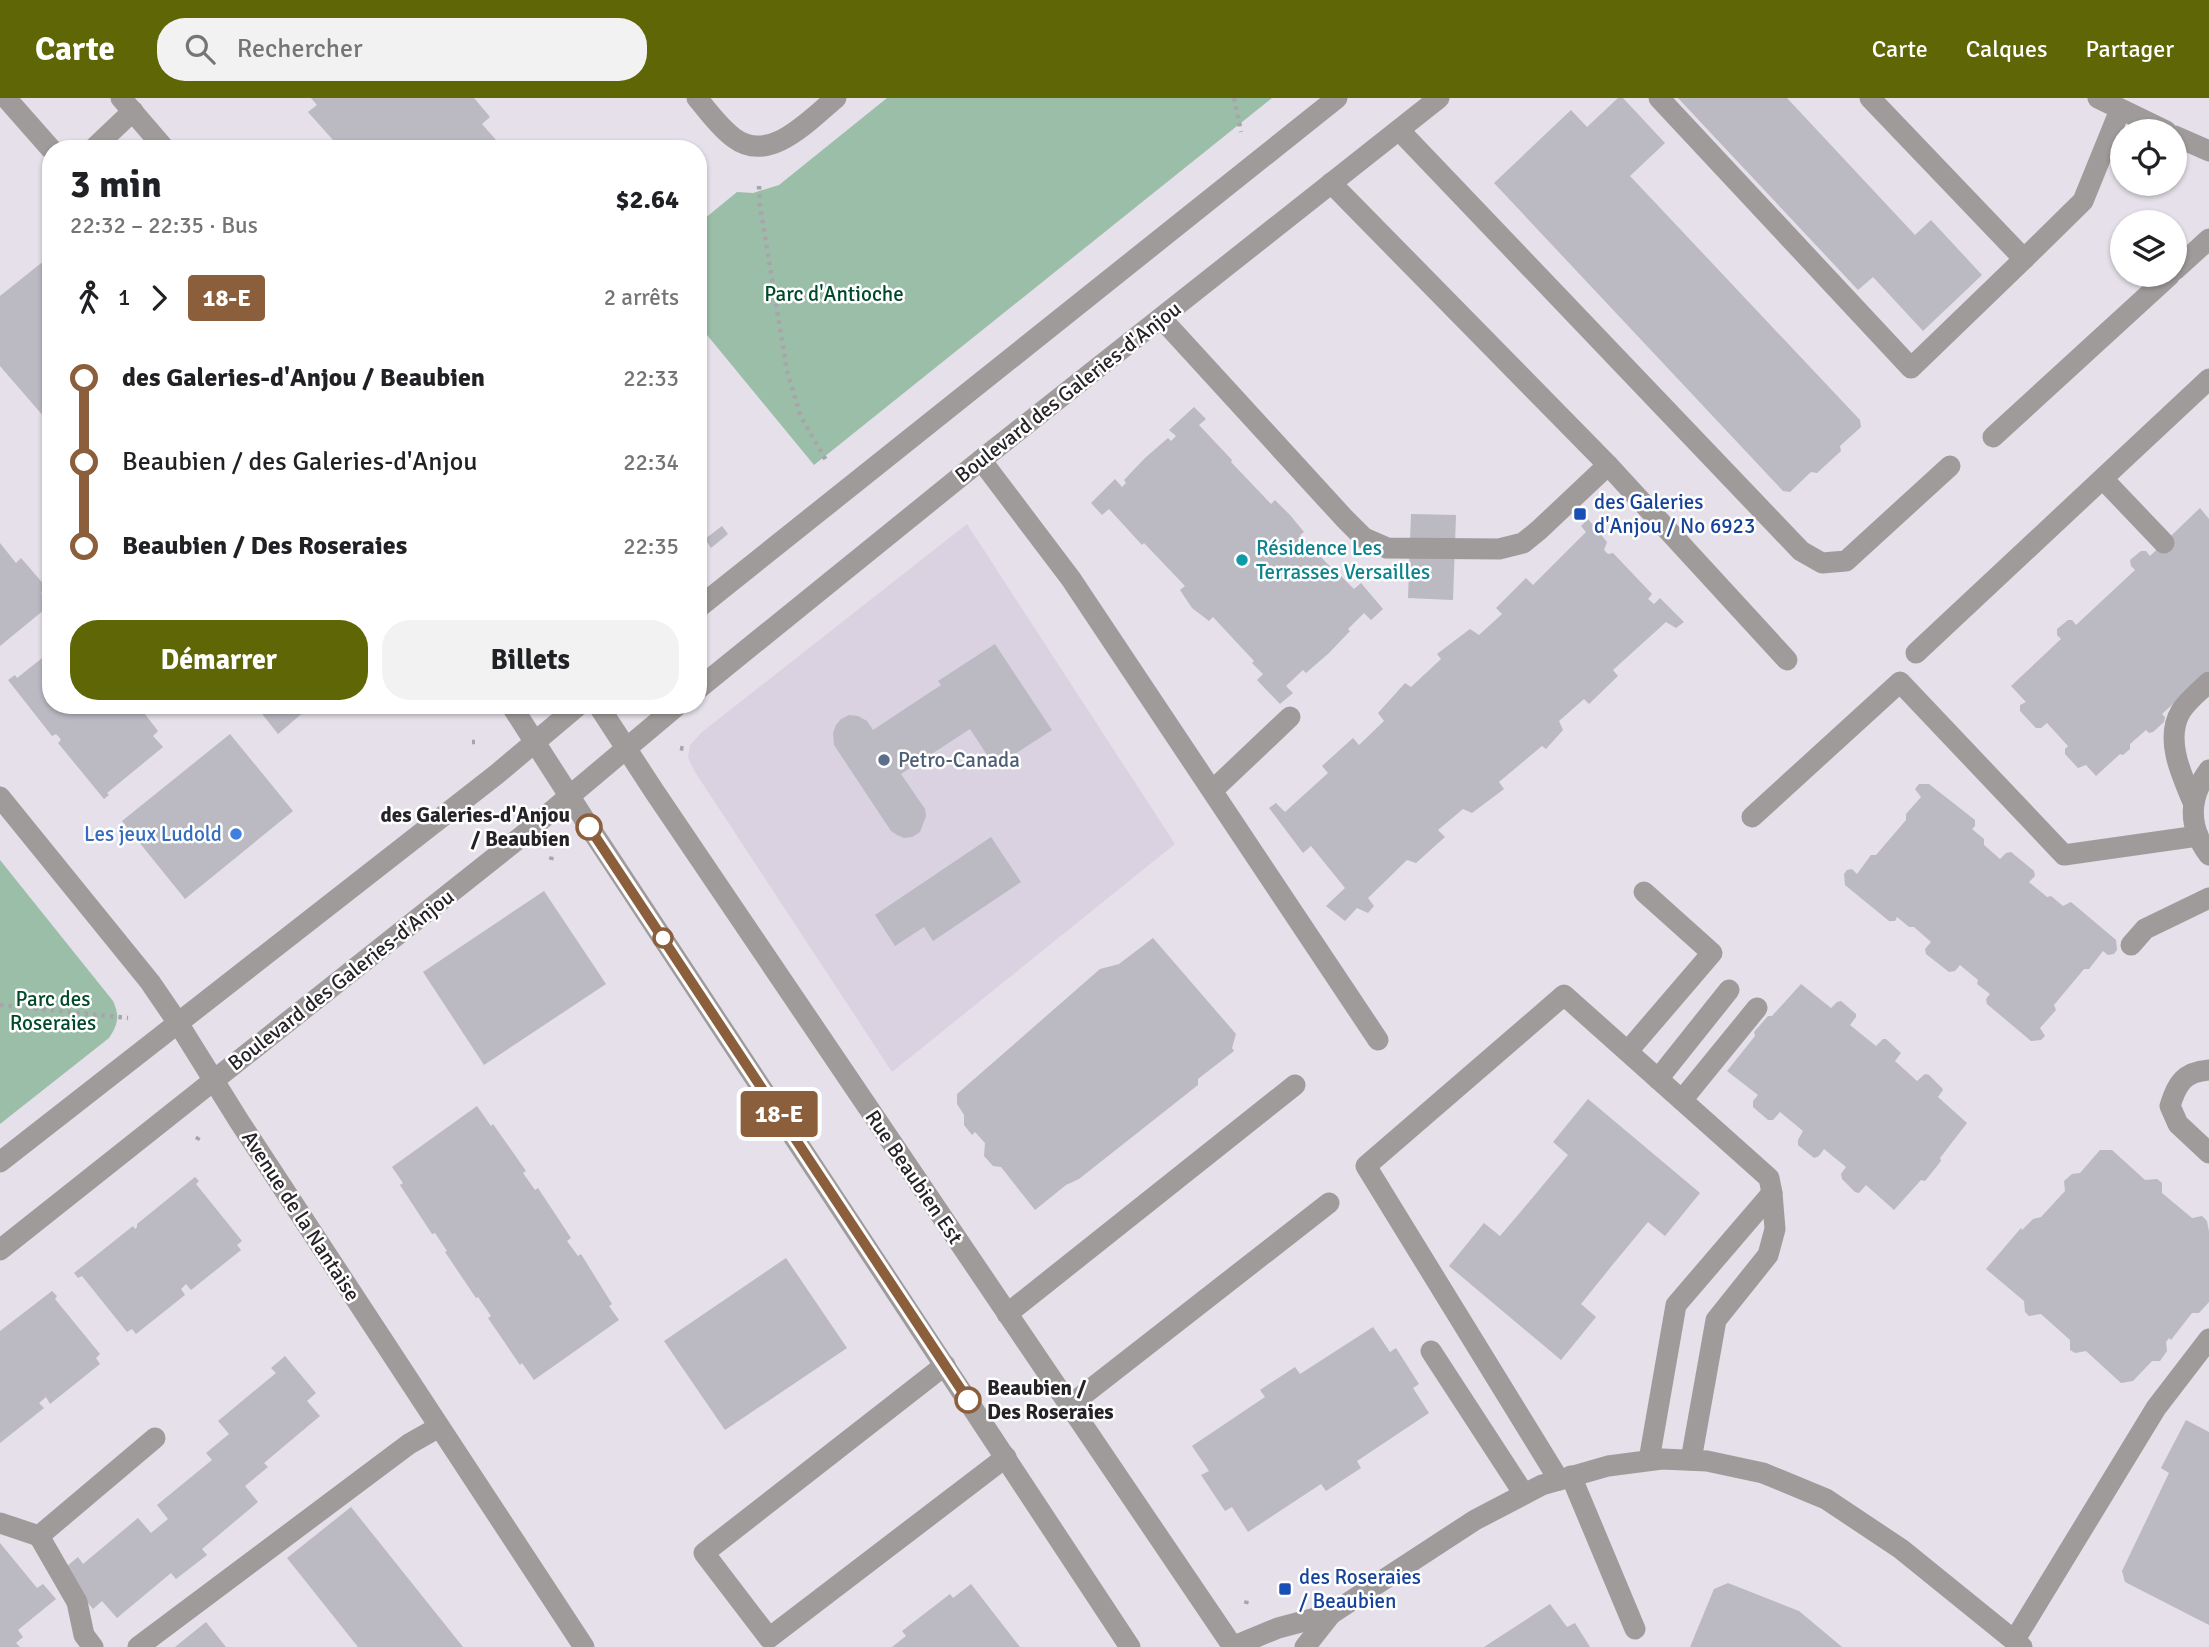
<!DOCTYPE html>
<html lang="fr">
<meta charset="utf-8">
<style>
body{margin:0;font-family:Signika,sans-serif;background:#f2f2f2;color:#202124;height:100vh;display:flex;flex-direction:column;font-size:26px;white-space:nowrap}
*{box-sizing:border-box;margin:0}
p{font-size:23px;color:#757577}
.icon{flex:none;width:38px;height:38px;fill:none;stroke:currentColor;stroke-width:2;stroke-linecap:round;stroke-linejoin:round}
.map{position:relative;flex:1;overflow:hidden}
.drawer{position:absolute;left:42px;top:42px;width:665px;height:574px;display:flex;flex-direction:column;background:#fff;border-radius:28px;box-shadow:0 2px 5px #0004}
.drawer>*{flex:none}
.badge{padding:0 14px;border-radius:5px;font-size:24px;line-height:46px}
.tools{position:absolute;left:2110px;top:21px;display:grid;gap:14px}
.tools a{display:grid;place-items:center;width:77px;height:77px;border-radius:50%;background:#fff;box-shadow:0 2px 5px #0004;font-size:35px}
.map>.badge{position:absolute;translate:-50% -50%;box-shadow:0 0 0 4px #fff}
.legs{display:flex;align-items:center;gap:10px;height:77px;padding:0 28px;font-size:23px}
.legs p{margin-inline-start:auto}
.head{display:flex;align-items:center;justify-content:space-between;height:119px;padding:0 28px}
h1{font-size:38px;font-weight:800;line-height:52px}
.action{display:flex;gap:14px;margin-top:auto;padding:14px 28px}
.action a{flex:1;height:80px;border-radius:28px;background:#5f6605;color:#fff;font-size:28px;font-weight:800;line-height:80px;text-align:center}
.action a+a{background:#f2f2f2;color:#202124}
ul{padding:0 28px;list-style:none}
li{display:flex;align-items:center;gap:24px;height:84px;font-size:26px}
li i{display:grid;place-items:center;width:10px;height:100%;margin:0 9px;background:currentColor}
li i::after{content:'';width:18px;height:18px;margin:-9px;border:5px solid;border-radius:50%;background:#fff}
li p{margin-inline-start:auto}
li:first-child i{background:linear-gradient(#0000 50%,currentColor 0)}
li:last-child i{background:linear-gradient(currentColor 50%,#0000 0)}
header{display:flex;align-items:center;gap:42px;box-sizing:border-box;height:98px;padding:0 35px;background:#5f6605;color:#fff}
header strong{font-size:33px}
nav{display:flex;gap:38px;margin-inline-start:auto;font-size:24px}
.search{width:490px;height:63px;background:#f2f2f2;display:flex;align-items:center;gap:18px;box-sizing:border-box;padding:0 24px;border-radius:28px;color:#757577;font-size:26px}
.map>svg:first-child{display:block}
.built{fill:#dad2e1}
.green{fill:#9bbea8}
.building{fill:#bbb9c2}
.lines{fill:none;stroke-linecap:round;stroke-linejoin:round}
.path{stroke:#a9a4ac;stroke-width:4.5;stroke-dasharray:3.5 5;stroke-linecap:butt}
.minor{stroke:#a09b9b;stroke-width:21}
.line-1-casing{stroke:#fff;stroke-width:16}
.line-1{stroke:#8b5e3c;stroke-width:10}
.transit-dot{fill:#1a4fb4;stroke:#fff;stroke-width:2.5}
.culture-dot{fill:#0f9aa8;stroke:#fff;stroke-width:2.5}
.service-dot{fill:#5c6f8a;stroke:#fff;stroke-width:2.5}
.stop-1-dot{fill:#fff;stroke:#8b5e3c;stroke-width:3.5}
.shop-dot{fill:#3f7fe0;stroke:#fff;stroke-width:2.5}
.labels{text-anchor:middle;stroke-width:5;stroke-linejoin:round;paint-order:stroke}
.park-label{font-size:21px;fill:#004a2b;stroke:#fff}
.street-label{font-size:21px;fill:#252327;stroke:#fff}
.transit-label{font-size:21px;fill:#164399;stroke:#fff;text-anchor:start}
.culture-label{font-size:21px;fill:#0d838f;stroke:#fff;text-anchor:start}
.service-label{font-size:21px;fill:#4e5e75;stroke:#fff;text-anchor:start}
.stop-label{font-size:21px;font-weight:bold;fill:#252327;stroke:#fff;text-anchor:end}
.shop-label{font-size:21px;fill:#366cbe;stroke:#fff;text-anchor:end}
</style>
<header>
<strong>Carte</strong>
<div class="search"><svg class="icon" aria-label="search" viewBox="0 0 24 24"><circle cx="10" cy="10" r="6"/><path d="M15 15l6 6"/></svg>Rechercher</div>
<nav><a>Carte</a><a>Calques</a><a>Partager</a></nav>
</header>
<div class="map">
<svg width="2209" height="1549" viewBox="0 0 2209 1549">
<rect width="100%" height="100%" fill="#e5e0e9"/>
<polygon class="built" points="967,426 1175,746 892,974 695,674 688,660 690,647 702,634"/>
<g class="green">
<polygon points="887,0 1272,0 814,367 698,226 698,126 737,94 753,95 779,87"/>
<path d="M0,762L113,903C120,918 118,926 109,940L0,1026Z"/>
</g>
<g class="building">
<polygon points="311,0 474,0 490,19 482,26 504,51 341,51 308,14 317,7"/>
<polygon points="1618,0 1623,0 1665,45 1630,78 1860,322 1861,329 1840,348 1841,353 1817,375 1811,374 1790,394 1783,393 1494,85 1571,12 1587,29"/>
<polygon points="1678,0 1787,0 1915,137 1931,122 1982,177 1923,233 1873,179 1858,192"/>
<polygon points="45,162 51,170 51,327 0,268 0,198"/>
<polygon points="1194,309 1206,321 1199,327 1232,362 1231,364 1271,406 1275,402 1290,417 1304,434 1300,437 1340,479 1341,478 1354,491 1361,485 1383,511 1371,522 1364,515 1348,531 1350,533 1329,555 1306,575 1303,572 1286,588 1293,595 1280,606 1257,582 1263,576 1252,565 1254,563 1213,519 1209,523 1192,510 1180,492 1185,488 1144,445 1142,447 1109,411 1102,417 1091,405 1115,381 1122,389 1126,385 1124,382 1145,360 1168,340 1171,343 1176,338 1169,332"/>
<polygon points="2200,410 2209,421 2209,573 2162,616 2165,619 2164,624 2153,634 2149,635 2146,632 2130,646 2130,651 2123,657 2120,656 2096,678 2086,667 2078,670 2065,656 2065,651 2068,648 2047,625 2041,630 2036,630 2020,613 2020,607 2026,604 2011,588 2061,541 2057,537 2057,531 2068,522 2072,522 2076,527 2135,472 2131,468 2130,462 2141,453 2146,453 2150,458"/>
<polygon points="1411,416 1456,417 1453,502 1408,500"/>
<polygon points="1588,421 1607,444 1604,452 1608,456 1613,455 1652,496 1648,501 1654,506 1660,500 1684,524 1676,530 1666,524 1613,572 1618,578 1589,606 1584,601 1559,623 1563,632 1546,651 1542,648 1499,684 1504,691 1472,715 1463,711 1438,732 1445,739 1416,765 1407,762 1368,800 1374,808 1368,815 1357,810 1345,823 1326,808 1345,790 1311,748 1303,755 1269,710 1276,705 1285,714 1328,675 1322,668 1353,640 1359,647 1384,623 1378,615 1405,585 1411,589 1441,561 1437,556 1470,531 1479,537 1502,516 1496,510 1526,480 1533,487 1586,434 1581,428"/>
<polygon points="722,428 728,436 711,450 705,441"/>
<polygon points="0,445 16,465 21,460 47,490 41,495 50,507 0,548"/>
<polygon points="995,546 1052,632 995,669 970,631 901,676 925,711 926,718 920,734 912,739 904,740 897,737 891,733 834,647 833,635 836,627 841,621 849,617 858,618 867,623 873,632 941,587 938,583"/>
<polygon points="51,553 51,607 138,607 158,633 153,638 163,649 107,695 109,697 104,701 58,645 61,642 59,639 56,636 52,638 8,582 15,577 17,580"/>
<polygon points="255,607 312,607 278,636"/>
<polygon points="230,636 293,713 185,801 122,723"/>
<polygon points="1919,686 1929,686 1975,722 1975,728 1972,731 1984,741 1984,747 2000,761 2006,755 2011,754 2034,773 2035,778 2029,784 2047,799 2051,798 2063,808 2071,804 2116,842 2117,852 2114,856 2108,857 2103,853 2089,871 2084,871 2054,907 2056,912 2040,930 2045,938 2041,942 2031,943 1987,906 1986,901 1990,896 1977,886 1978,882 1960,867 1955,873 1949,874 1926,856 1925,851 1931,844 1914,829 1909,829 1897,819 1895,823 1889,823 1845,787 1844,776 1847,772 1852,771 1857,776 1871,757 1876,757 1906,722 1906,716 1921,699 1915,691"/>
<polygon points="991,739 1021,784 933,843 924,829 895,848 875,817"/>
<polygon points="544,793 606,886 484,967 423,874"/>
<polygon points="1153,840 1236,936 1232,950 1234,953 1198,981 1198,987 1079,1081 1066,1087 1035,1112 1001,1069 993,1068 984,1058 985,1045 975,1034 972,1037 964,1027 964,1017 957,1006 957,996 1100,871 1119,866"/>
<polygon points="1801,886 1831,910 1837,904 1841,903 1856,916 1856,919 1850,927 1876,948 1883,941 1886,941 1901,955 1895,963 1917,983 1925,976 1929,977 1942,990 1943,992 1938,999 1967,1025 1940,1060 1941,1063 1925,1083 1921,1082 1894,1112 1866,1087 1859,1095 1855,1094 1842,1081 1841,1076 1846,1069 1824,1051 1819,1058 1814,1060 1798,1047 1798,1042 1803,1033 1780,1014 1773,1022 1768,1022 1753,1009 1753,1003 1758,997 1727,973 1755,938 1754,934 1768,918 1772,918"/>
<polygon points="1588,1001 1700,1095 1665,1138 1648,1124 1614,1165 1581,1206 1596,1219 1561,1262 1449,1168 1484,1125 1500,1138 1534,1098 1568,1057 1553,1044"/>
<polygon points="477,1008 491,1028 493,1026 526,1073 523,1075 535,1092 538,1090 571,1140 567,1143 578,1158 581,1156 612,1206 609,1208 619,1222 534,1282 522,1265 520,1267 488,1220 491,1218 478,1199 476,1200 445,1154 447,1153 435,1135 432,1136 400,1087 403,1085 392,1069"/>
<polygon points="2100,1052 2112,1052 2145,1082 2157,1081 2162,1085 2162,1095 2192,1120 2202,1118 2207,1123 2209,1134 2209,1204 2199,1215 2192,1215 2171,1242 2169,1240 2166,1244 2167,1253 2160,1263 2152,1263 2133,1283 2121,1285 2086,1253 2075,1255 2070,1252 2070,1242 2041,1216 2029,1218 2025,1214 2024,1203 1986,1171 2021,1130 2022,1132 2033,1121 2041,1119 2065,1093 2064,1083 2072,1076 2080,1075"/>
<polygon points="195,1079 199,1083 196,1086 242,1143 237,1147 241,1152 191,1192 186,1186 181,1191 185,1197 136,1236 132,1231 127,1234 82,1178 78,1180 74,1175 133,1128 135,1131 137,1129 137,1126"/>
<polygon points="786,1160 847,1250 725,1332 664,1243"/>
<polygon points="52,1193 57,1198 55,1201 100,1256 96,1260 100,1266 50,1306 46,1299 39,1305 44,1310 0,1345 0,1233"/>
<polygon points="1373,1229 1390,1254 1396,1250 1419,1286 1413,1290 1429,1315 1357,1363 1361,1370 1326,1393 1321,1386 1248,1434 1232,1409 1225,1413 1201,1377 1209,1373 1192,1348 1265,1299 1260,1292 1295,1269 1300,1276"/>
<polygon points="285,1258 316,1295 307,1303 320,1318 264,1365 268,1369 245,1388 258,1404 202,1451 207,1457 176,1481 171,1475 117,1520 102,1503 93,1511 61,1473 78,1459 83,1466 138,1420 151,1435 168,1421 157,1407 212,1362 206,1355 229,1336 218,1323 276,1275 271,1270"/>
<polygon points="2186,1322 2209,1334 2209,1527 2125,1484 2122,1473 2169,1375 2161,1370"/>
<polygon points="351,1409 463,1549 358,1549 287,1460"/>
<polygon points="0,1445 37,1490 43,1486 56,1501 18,1532 23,1539 16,1545 20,1549 0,1549"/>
<polygon points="1728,1485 1799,1513 1842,1549 1690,1549 1714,1491"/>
<polygon points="971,1486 1020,1549 892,1549 906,1538 902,1533 950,1496 953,1500"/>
<polygon points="1550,1506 1567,1529 1575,1525 1590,1549 1484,1549"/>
<polygon points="206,1524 226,1549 175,1549"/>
</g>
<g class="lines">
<g class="path">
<polyline points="1234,0 1241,34"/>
<polyline points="759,88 760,108 787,273 801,319 827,364"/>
<polyline points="472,644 475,644"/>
<polyline points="680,650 685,651"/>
<polyline points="551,762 552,757"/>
<polyline points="0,907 128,920"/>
<polyline points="197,1042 199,1038"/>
<polyline points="1246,1506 1247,1501"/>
</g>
<g class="minor">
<polyline points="6,0 51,51"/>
<polyline points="121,0 165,51"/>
<path d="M697,0C708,13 719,29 734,40C770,67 810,21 836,0"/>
<polyline points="1659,0 1911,270 2024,161"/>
<polyline points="1870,0 2024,161 2083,103 2120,12"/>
<polyline points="2098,0 2166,33"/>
<polyline points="1399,32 1801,453 1822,465 1846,463 1950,368"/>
<polyline points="2175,38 2209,53"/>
<polyline points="93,51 133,13"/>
<polyline points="1331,85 1608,367 1787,562"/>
<polyline points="2175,172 2209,141"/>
<polyline points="1161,220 1344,420 1364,440 1387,450 1499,451 1523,445 1539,432 1608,367"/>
<polyline points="1993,339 2170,177"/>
<polyline points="981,362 1071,481 1378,942"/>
<polyline points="2103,381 2164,445"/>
<polyline points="698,510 1337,0"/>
<polyline points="1916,555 2209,281"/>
<polyline points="698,591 981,362 1439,0"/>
<polyline points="511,607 588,727 1130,1549"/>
<polyline points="598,607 654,693 1233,1549"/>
<path d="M2209,672C2188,700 2188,729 2209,757"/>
<polyline points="1213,692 1290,619"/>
<polyline points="0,699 150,884 178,925 239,1023 584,1549"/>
<path d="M2193,704C2182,678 2164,641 2181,613C2188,602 2200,593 2209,584"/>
<polyline points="1752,719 1900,584 2064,757 2198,738"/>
<polyline points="2131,847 2145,831 2209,800"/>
<polyline points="1628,953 1712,855 1644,794"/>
<path d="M2209,972C2184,974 2177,985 2170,1008L2178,1026L2209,1055"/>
<polyline points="1658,981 1729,892"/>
<polyline points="1682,1002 1757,910"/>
<polyline points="0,1064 497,676 579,607"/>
<polyline points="0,1152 522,738 678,607"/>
<polyline points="1007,1216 1295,987"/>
<polyline points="1431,1253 1524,1396"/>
<polyline points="945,1267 704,1455 769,1540 1006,1359"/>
<polyline points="1069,1308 1329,1105"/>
<polyline points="1649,1362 1676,1207 1772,1095"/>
<polyline points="1571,1378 1635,1531"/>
<polyline points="1559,1382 1366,1068 1564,897 1769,1080 1772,1095 1775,1131 1768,1157 1716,1222 1691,1362"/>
<polyline points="0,1425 39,1438 77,1504 84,1537 93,1549"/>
<polyline points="39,1438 155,1340"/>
<polyline points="2014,1543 2156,1310 2209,1241"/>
<polyline points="138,1549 409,1346 439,1329"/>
<polyline points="1232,1549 1278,1530 1331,1516 1475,1422 1542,1387 1608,1368 1662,1361 1707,1363 1763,1375 1826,1401 1901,1451 2022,1549"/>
<polyline points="1305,1549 1331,1516"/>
</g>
</g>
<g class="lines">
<g class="line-1-casing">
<polyline id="line-1" points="589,729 968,1302"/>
</g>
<use href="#line-1" class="line-1"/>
</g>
<g class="transit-dot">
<rect x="1573" y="409" width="14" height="14" rx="3.5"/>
<rect x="1278" y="1484" width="14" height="14" rx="3.5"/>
</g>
<circle class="culture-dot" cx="1242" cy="462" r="7"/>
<circle class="service-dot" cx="884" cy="662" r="7"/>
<g class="stop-1-dot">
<circle cx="589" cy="729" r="12"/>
<circle cx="663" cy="840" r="9"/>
<circle cx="968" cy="1302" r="12"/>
</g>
<circle class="shop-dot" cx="236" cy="736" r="7"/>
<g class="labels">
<g class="park-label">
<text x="834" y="203">Parc d'Antioche</text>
<text x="53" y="908">Parc des<tspan x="53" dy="24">Roseraies</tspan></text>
</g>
<g class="street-label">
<text transform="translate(1068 294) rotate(-38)" y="7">Boulevard des Galeries-d'Anjou</text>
<text transform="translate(341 882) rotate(-38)" y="7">Boulevard des Galeries-d'Anjou</text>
<text transform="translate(914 1079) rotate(56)" y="7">Rue Beaubien Est</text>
<text transform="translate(301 1118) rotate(57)" y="7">Avenue de la Nantaise</text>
</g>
<g class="transit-label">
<text x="1594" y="411">des Galeries<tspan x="1594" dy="24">d'Anjou / No 6923</tspan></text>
<text x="1299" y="1486">des Roseraies<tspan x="1299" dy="24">/ Beaubien</tspan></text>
</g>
<g class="culture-label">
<text x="1256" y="457">Résidence Les<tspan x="1256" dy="24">Terrasses Versailles</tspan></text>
</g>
<g class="service-label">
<text x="898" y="669">Petro-Canada</text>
</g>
<g class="stop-label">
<text x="570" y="724">des Galeries-d'Anjou<tspan x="570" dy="24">/ Beaubien</tspan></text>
<text x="987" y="1297" text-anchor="start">Beaubien /<tspan x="987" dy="24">Des Roseraies</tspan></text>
</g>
<g class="shop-label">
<text x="222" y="743">Les jeux Ludold</text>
</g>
</g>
</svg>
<div class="tools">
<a><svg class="icon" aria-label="locate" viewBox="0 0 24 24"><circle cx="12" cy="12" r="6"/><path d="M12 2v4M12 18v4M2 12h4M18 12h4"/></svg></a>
<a><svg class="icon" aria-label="layers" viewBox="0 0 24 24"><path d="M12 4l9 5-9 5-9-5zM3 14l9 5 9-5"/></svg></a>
</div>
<b class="badge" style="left:779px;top:1016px;background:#8b5e3c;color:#fff">18-E</b>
<section class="drawer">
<div class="head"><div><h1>3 min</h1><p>22:32 – 22:35 · Bus</p></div><b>$2.64</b></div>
<div class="legs"><svg class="icon" aria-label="walk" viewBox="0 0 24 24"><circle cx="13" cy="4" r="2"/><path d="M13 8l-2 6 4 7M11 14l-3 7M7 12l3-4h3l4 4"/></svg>1<svg class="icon" aria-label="forward" viewBox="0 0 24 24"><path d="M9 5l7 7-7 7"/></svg><b class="badge" style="background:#8b5e3c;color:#fff">18-E</b><p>2 arrêts</p></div>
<ul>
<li><i style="color:#8b5e3c"></i><b>des Galeries-d'Anjou / Beaubien</b><p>22:33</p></li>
<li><i style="color:#8b5e3c"></i><span>Beaubien / des Galeries-d'Anjou</span><p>22:34</p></li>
<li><i style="color:#8b5e3c"></i><b>Beaubien / Des Roseraies</b><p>22:35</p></li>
</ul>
<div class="action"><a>Démarrer</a><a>Billets</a></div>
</section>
</div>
